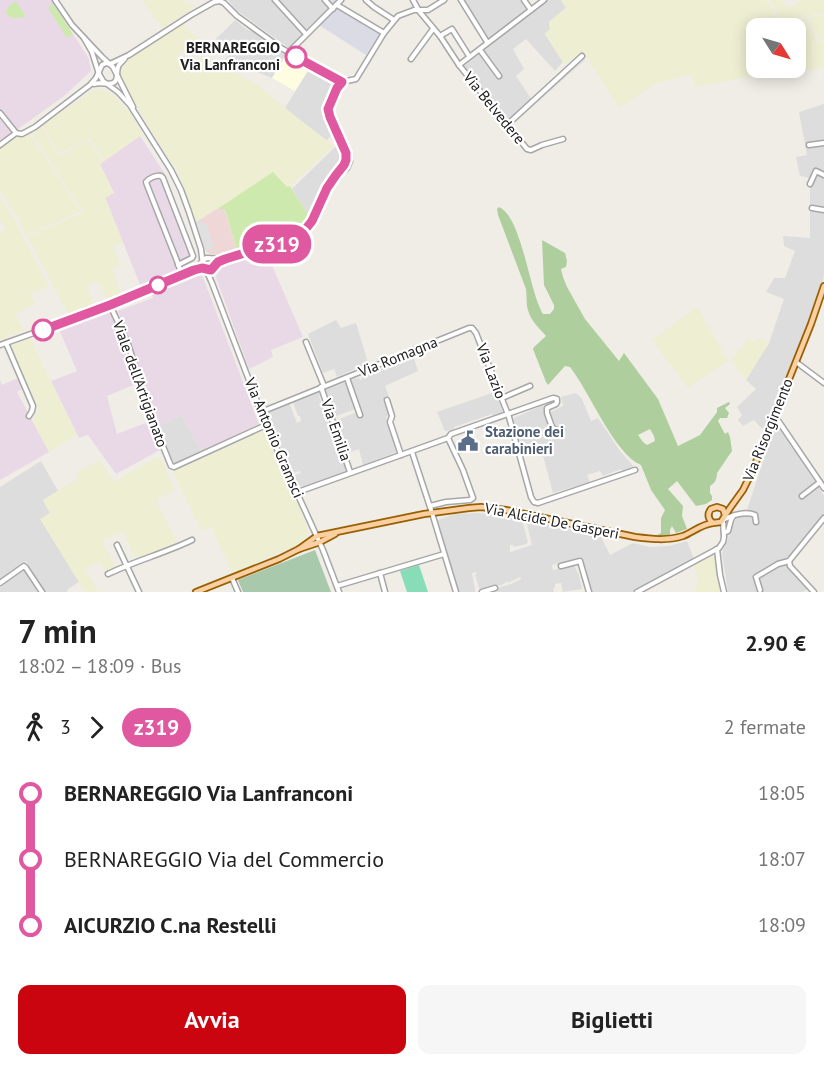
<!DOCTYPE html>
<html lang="it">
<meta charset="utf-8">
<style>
body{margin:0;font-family:"PT Sans",sans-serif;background:#f6f6f6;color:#222;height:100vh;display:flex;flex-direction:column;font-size:22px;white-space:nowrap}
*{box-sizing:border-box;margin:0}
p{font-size:20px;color:#767676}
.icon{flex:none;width:33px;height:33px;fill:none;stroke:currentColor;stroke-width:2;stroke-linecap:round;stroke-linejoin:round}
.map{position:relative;height:592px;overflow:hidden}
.details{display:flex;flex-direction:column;background:#fff;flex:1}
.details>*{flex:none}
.badge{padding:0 12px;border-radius:20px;font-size:21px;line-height:39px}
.needle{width:39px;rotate:127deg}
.fabs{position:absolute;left:746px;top:18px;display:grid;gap:12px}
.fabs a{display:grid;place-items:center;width:60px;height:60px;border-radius:12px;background:#fff;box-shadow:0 3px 15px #0003;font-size:30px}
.map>.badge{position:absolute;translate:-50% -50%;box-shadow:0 0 0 3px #fff}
.legs{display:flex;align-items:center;gap:9px;height:66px;padding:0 18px;font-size:20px}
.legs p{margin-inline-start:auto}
.headline{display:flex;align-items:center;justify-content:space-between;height:102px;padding:0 18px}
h1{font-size:33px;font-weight:800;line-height:45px}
.action{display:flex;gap:12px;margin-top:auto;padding:12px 18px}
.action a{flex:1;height:69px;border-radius:12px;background:#cb050f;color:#fff;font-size:24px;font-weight:800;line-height:69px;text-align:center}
.action a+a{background:#f6f6f6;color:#222}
ul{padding:0 18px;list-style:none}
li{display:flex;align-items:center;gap:21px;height:66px;font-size:22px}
li i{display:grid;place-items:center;width:9px;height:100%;margin:0 8px;background:currentColor}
li i::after{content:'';width:15px;height:15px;margin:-8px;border:4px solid;border-radius:50%;background:#fff}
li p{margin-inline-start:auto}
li:first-child i{background:linear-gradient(#0000 50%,currentColor 0)}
li:last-child i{background:linear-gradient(currentColor 50%,#0000 0)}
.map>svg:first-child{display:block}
.residential{fill:#dedddd}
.commercial{fill:#f0d7d7}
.industrial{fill:#e9d9e7}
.education{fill:#fefde2}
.farmland{fill:#eeeed3}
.grass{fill:#cee9ae}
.forest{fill:#aecf9d;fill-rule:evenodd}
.cemetery{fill:#a8c9ac}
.pitch{fill:#87ddb8}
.parking{fill:#e0e0e0}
.plaza{fill:#dbdbe6}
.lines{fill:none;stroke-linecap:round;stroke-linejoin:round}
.minor-casing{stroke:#a7a7a7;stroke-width:7}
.major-casing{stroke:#996003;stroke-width:8}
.minor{stroke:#fff;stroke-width:4}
.major{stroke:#fad0a2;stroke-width:4.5}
.line-1-casing{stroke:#fff;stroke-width:14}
.line-1{stroke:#df58a0;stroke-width:9}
.stop-1-dot{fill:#fff;stroke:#df58a0;stroke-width:3}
.labels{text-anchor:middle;stroke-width:4.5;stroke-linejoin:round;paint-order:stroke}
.stop-label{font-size:15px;font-weight:bold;fill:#202020;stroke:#fff;text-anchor:end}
.street-label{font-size:15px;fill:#202020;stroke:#fff}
.service-label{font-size:15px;font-weight:bold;fill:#4e5e75;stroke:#fff;text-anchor:start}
</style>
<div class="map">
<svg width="824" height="592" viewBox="0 0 824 592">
<rect width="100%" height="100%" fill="#f0ede7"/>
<g class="residential">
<polygon points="228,0 272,0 303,34 289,48 236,10"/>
<polygon points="279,0 338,0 305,30"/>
<polygon points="463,0 520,0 528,11 488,42"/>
<polygon points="547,0 561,0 566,8 549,22 550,29 545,34 563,62 555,71 526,39 513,49 524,69 516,76 532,100 507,123 462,68"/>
<polygon points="235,20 249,31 250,30 287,53 272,78 225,59 232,52 216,39"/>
<polygon points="311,66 338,83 325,106 334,132 326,141 285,108"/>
<polygon points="824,104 824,275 820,295 766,433 754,420 743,426 738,420 742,415 737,407 756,389 746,380 769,343 784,299 766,292 774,278 785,278 795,251 784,246 783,236 810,238 810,178 800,176 796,157 807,155 799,112"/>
<polygon points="337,145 342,149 344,155 323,181 323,185 309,216 292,189"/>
<polygon points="336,320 341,328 356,323 368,363 337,377 334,369 323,373 308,334"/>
<polygon points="413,355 418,371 385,386 389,396 383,399 389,414 386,417 397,452 363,465 359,449 345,454 334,421 357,412 358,417 361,416 349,380 359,378 360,380 362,379 362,376"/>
<polygon points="347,382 356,409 333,417 324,390"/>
<polygon points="316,391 320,395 319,396 328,422 330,422 348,472 306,488 299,485 297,482 295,482 292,476 301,473 300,471 293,473 290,471 265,416 267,413 276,409 276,408 289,403 297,423 301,421 300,416 298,416 293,402 313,394 312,392"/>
<polygon points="495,392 503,412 501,415 493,417 492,414 454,427 455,430 445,431 437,412"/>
<polygon points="576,393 582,399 591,421 598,418 620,451 634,467 623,473 621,469 603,476 600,471 587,475 590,482 553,493 542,452 538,451 522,455 513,420 514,418 543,405 554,434 564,430 562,426 554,428 549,413 563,406 561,397"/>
<polygon points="182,415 201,451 176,463 173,463 158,426"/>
<polygon points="778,423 824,496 824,515 789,558 787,565 809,589 802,592 728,592 722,553 738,514 747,510 775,425"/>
<polygon points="41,461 58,491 43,500 50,513 41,520 79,582 68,589 67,592 45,592 26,561 0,580 0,487"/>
<polygon points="476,513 491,514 522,520 528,542 526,544 514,547 513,545 510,545 510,552 532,545 526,520 539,523 539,525 543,526 546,524 600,535 610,555 633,543 650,547 669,546 687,541 694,559 633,592 590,592 580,557 552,565 553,570 574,565 579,575 582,589 563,592 561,583 555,584 555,588 553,588 554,592 485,592 511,584 521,579 520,577 508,583 507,581 504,584 480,591 475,575 477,574 476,572 472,573 475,588 475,592 458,592 437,522 438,520 455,514"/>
<polygon points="22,570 26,571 39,592 0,592 0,588 5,583"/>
</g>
<polygon class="commercial" points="223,205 237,250 215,256 214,254 210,254 206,251 196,222"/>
<g class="industrial">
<polygon points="0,0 51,0 89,59 91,71 64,96 0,142"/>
<polygon points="140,136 165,174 195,260 141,287 105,197 114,193 100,164"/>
<polygon points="265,249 303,337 271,350 273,357 249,369 216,277 220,264 230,260 231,262 246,255"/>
<polygon points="198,273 202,275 259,424 201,451 182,415 158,426 118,311 153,298 151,291"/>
<polygon points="105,309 110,311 138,383 107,396 117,434 148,422 160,450 116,474 88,435 79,438 51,381 77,371 58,327"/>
<polygon points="18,378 22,389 17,392 49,452 0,480 0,380 2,385"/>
</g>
<polygon class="education" points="287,53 311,66 295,91 272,78"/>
<g class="farmland">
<polygon points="143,0 179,0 195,6 163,28 155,18 153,18"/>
<polygon points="561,0 767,0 780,24 756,28 756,68 759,68 758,75 695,87 690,74 655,84 619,108 583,52 564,64 545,34 550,29 549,22 566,8"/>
<polygon points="770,0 782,0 788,10 800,0 824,0 824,13 781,22"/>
<polygon points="824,15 824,40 820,41 809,18"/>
<polygon points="807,18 818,42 824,41 824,67 807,71 795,45 795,28 787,28 785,23"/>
<polygon points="185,22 185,28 206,43 200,51 193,54 182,52 177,56 180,58 192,60 205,58 257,84 290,112 334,146 288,188 223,205 196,222 180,177 150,129 120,76 120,70 123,63 130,58"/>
<polygon points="795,52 804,71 761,75 761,68 795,68"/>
<polygon points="101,89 107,90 117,99 130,113 143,134 104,161 89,137 60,154 42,125 92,91"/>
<polygon points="41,127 60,157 87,139 103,162 100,165 114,193 105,198 123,243 114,247 120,266 113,269 121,295 108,300 98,281 87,286 94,305 68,314 28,237 83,212 32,133"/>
<polygon points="30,134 80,211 26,236 19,220 0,191 0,149 15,138"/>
<polygon points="0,197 15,221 49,287 30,294 35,303 15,315 24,331 0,340 0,232 6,229 0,220"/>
<polygon points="697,307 728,361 688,388 652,340"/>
<polygon points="29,337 77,435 49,452 32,420 38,409 9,346 11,343"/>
<polygon points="748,338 754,342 758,338 769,343 746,380 733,364 732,360"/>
<polygon points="263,430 308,528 306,538 295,546 233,573 211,527 201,531 173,472"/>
<polygon points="160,458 175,490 156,500 177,543 136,559 123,532 102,541 116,568 106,572 100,562 85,569 98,592 85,592 40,519 50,513 43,500 78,478 76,472 100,461 114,482 153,459"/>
<polygon points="713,555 717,560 722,592 694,592 699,582 694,565"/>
</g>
<g class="grass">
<path d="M16,1L26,17L12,18L6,14C6,8 12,3 16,1Z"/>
<polygon points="53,4 73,34 67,38 48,8"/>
<polygon points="273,172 287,187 290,186 309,216 301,226 291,232 237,250 225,210 219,208"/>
</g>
<path class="forest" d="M499,207C522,217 529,291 543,314H550L554,309V305L544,285L542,240L565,253L567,261L566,267L561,269L563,277L567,287L585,319L619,361L624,353L658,399L678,446L700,435L717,412V408L729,402L730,404L725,408L729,413L727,418H720L718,421L725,434L728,432L730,437L732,451L717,473C717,479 715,483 710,486V493L712,496V500L706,504L696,506L677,481L668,489L683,506L682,516L687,529L676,533L672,526L670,530V534L668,536H655L661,533V518L665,510L651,490L641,465C615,455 589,391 570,367L565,366L548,385L546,382L533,349L534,347L546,336C540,329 530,320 528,310C526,304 527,296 526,289L498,215L497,209ZM650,429L654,436L655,441L647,445L643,442L638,435Z"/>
<polygon class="cemetery" points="315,550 331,592 243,592 238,580"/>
<polygon class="pitch" points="419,565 428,592 407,592 400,571"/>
<g class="parking">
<polygon points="583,58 585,60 514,123 513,121"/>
<polygon points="201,221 202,223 206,223 212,241 209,242 209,243 212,243 214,248 206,251 196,222"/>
</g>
<polygon class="plaza" points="338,8 380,33 366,55 319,25"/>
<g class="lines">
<g class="minor-casing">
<g id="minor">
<polyline points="55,0 72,25 102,57 113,67 133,107"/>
<polyline points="275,0 306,34"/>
<polyline points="325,0 333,9"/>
<polyline points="366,0 374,7 394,20"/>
<polyline points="413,0 419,11 440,36 459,65 527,149 531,150 542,145 563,139"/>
<polyline points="461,0 487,42"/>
<polyline points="524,0 531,10"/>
<polyline points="220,1 224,3 237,16 281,48 342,82"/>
<polyline points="337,5 384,33"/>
<polyline points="440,36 452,29 469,56"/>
<polyline points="84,38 92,52 99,74 103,81 118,92 130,105 171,170 181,190 189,212 201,249 203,266 208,274 212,283 266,425 323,550 339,592"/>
<polyline points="480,50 499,76"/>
<polyline points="288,53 341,0"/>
<polyline points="411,59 433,29"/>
<polyline points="459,65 544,0"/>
<polyline points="342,82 356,79 384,33 398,16 414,10 428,10 444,0"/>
<path d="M94,84C100,82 109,85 113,83C120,80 115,71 119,65C120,63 124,60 125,58"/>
<polyline points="0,113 16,133 22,134 35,127 90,85 96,78 102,65 106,63 110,64 129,55 191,15 214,2 220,1"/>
<polyline points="507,125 582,56"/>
<polyline points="0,145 16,133"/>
<polyline points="809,145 824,143"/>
<polyline points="335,178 347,168 350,161 329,111 331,101 338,87 342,82"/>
<polyline points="810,184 816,171 824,175"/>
<polyline points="812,208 824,210"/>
<path d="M178,265L192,258L193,256L163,178L161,176C156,175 149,178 146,182L147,185L177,261L182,275"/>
<path d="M195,270L202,269L211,270L218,262L225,259C250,252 295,244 311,223C319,212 322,197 329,185C336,173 347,166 346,153"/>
<polyline points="110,305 128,344 154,424 171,466 174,467 266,425"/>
<polyline points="306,342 324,386"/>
<polyline points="6,343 33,406 32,411 29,416"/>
<polyline points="0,345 84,315 174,279 194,270 206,258 225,259"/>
<polyline points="796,362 824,383"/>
<polyline points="347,378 360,415"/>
<polyline points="321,387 350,472"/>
<polyline points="502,398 530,386"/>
<polyline points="387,400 392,416 390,422 401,455"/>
<polyline points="261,412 469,328 472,328 476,333 509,417 531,497 534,502 538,503 635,470"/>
<polyline points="775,416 824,488"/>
<polyline points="412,452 432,513 456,592"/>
<polyline points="298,492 448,438 451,434 553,398 557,399 557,402 556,404 547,408 547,413 552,427 556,430 562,429"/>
<polyline points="802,496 820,482"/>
<polyline points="430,506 446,502 470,500 473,498 463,470 448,438"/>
<polyline points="724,533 728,531 731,520 733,516"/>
<polyline points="117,545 139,592"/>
<polyline points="717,549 720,575 724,592"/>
<polyline points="789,561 790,566 814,592"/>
<polyline points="561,566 580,561 589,592"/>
<polyline points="380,573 385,592"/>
<path d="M108,574C135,561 165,553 192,540"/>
<polyline points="232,578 238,592"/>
<polyline points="0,583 24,566 26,568 42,592"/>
<polyline points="337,586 444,554"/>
<polyline points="760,590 756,577 778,564 789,561 824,518"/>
<polyline points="482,592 495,588"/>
<path d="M637,592L719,548L723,542L724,537L723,520C731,515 746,511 755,515L756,522"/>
</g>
</g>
<g class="major-casing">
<g id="major">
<path d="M725,515L723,509L717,507L711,509C707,514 708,519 713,523L721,522L730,508L743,490L752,472L811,324L824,286"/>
<path d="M299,549L317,536L424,514L469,508L481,507L506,510L635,537C651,539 667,541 683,536C693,532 702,524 713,523"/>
<polyline points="196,592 279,559 299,549 320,542 335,534"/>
</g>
</g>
<use href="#minor" class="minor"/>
<use href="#major" class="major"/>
</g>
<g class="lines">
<g class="line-1-casing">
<polyline id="line-1" points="43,330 110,305 194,270 202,268 211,270 218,262 225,259 290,239 304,231 312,221 327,188 336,175 344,165 346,160 346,153 330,117 328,109 337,88 342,82 296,57"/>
</g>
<use href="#line-1" class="line-1"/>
</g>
<defs>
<g id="civic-bare" transform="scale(1.62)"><path d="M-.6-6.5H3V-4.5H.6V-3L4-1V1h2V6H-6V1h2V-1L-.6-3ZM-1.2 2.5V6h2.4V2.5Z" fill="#5c6f8a" stroke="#fff" stroke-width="2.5" paint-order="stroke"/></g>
</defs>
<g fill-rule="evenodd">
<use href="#civic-bare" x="468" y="441"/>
</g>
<g class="stop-1-dot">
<circle cx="296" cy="57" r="10"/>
<circle cx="158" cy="285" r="8"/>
<circle cx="43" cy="330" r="10"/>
</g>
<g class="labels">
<g class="stop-label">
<text x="280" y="53">BERNAREGGIO<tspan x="280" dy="17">Via Lanfranconi</tspan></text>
</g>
<g class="street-label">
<text transform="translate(494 108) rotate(51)" y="5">Via Belvedere</text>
<text transform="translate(398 357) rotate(-22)" y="5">Via Romagna</text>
<text transform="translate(491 371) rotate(69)" y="5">Via Lazio</text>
<text transform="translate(140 384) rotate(70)" y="5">Viale dell'Artigianato</text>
<text transform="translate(336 430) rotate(71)" y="5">Via Emilia</text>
<text transform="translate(768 430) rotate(-68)" y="5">Via Risorgimento</text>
<text transform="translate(274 438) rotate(67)" y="5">Via Antonio Gramsci</text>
<text transform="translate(552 521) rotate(11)" y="5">Via Alcide De Gasperi</text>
</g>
<g class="service-label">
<text x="485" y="437">Stazione dei<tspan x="485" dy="17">carabinieri</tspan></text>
</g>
</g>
</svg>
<div class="fabs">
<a><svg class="needle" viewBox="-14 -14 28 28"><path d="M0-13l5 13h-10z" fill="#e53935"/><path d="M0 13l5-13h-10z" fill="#767676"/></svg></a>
</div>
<b class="badge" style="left:277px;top:244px;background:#df58a0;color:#fff">z319</b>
</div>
<section class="details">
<div class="headline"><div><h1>7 min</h1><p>18:02 – 18:09 · Bus</p></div><b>2.90 €</b></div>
<div class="legs"><svg class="icon" aria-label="walk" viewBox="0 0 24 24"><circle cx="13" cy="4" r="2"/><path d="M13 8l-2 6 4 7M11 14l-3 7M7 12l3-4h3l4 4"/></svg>3<svg class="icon" aria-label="forward" viewBox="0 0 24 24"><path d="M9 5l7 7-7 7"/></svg><b class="badge" style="background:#df58a0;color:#fff">z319</b><p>2 fermate</p></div>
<ul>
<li><i style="color:#df58a0"></i><b>BERNAREGGIO Via Lanfranconi</b><p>18:05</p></li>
<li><i style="color:#df58a0"></i><span>BERNAREGGIO Via del Commercio</span><p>18:07</p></li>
<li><i style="color:#df58a0"></i><b>AICURZIO C.na Restelli</b><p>18:09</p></li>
</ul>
<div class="action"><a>Avvia</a><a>Biglietti</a></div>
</section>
